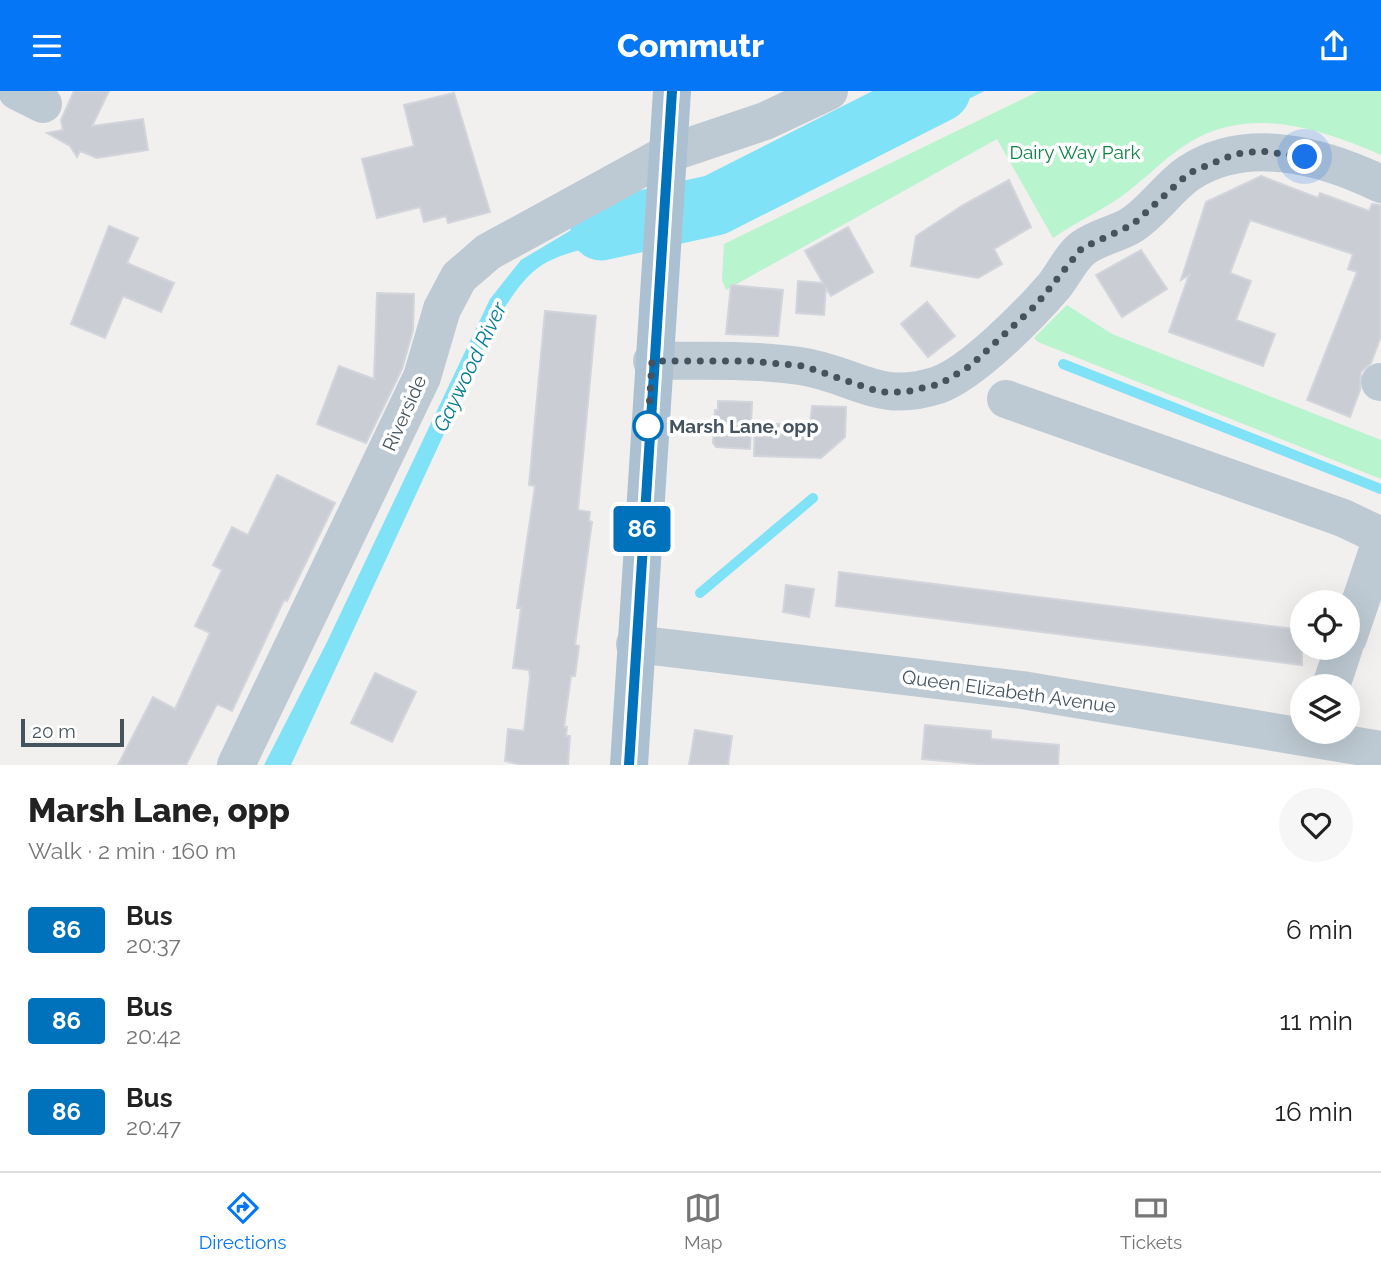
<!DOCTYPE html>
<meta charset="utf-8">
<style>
body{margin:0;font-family:Raleway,sans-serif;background:#f6f6f6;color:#222;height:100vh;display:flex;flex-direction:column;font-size:26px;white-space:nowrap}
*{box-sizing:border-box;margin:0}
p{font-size:23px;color:#767676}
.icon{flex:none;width:38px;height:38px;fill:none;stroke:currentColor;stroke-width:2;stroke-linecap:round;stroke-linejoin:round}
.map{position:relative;height:674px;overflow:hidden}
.details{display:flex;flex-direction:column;background:#fff;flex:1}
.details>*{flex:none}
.badge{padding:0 14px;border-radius:5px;font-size:24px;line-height:46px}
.controls{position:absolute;left:1290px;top:499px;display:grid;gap:14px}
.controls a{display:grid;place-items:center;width:70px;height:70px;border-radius:50%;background:#fff;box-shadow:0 7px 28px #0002;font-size:35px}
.scale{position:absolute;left:21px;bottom:18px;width:103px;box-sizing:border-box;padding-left:7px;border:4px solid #45535f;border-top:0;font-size:19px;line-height:24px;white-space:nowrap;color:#45535f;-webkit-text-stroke:5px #fff;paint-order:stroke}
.you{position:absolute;width:35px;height:35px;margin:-18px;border:5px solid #fff;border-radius:50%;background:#1a73e8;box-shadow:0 0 0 10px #1a73e833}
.map>.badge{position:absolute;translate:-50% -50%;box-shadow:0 0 0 4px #fff}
.round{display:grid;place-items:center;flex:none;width:74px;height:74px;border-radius:37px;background:#f6f6f6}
.summary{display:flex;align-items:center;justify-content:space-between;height:119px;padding:0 28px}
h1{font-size:33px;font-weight:800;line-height:52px}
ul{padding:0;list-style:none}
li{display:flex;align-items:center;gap:21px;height:91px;padding:0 28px}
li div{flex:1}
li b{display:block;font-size:26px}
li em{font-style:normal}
li .badge{min-width:77px;font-weight:700;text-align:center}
header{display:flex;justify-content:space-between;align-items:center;height:91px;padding:0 28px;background:#0577f6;color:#fff;font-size:32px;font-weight:800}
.menu{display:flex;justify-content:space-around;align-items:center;height:98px;border-top:2px solid #e0e0e0;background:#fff;font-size:19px;color:#767676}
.menu a{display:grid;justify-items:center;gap:4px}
.menu .selected{color:#0577f6}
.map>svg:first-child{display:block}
.green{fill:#b8f4cd}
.water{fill:#80e2f6}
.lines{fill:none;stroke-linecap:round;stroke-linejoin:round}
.stream{stroke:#80e2f6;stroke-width:10}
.river{stroke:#80e2f6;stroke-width:61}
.building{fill:#caced4;stroke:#d2d5db;stroke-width:2}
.minor{stroke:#becad3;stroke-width:38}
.major{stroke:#abc0d1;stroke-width:38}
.line-casing{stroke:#fff;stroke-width:16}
.line{stroke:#0072bc;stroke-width:10}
.walk{stroke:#45535f;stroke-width:7;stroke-dasharray:0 12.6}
.stop-dot{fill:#fff;stroke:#0072bc;stroke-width:3.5}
.labels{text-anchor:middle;stroke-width:7;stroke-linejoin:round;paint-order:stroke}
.park-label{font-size:19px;fill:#0c8343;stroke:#fff}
.street-label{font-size:19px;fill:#45535f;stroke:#fff}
.stop-label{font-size:19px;font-weight:bold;fill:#45535f;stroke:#fff;text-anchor:start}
.water-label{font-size:21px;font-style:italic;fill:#037c95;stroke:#fff}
</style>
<header><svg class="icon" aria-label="menu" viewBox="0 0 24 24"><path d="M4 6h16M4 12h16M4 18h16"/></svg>Commutr<svg class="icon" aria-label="share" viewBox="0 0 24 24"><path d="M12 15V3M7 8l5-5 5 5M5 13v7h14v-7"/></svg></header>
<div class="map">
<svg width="1381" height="674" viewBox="0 0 1381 674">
<rect width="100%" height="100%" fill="#f2efef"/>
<g class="green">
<path d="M1039,0H1381V64C1323,39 1258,16 1197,47C1170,61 1150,84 1126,102C1103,119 1076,131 1053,147L997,48L726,199L722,189L724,153Z"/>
<polygon points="1067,214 1112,243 1381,349 1381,388 1038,251 1034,247"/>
</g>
<g class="water">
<polygon points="905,0 985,0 916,33 741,128 713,135 717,92 727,91"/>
<path d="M654,113L653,147C618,153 573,155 542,174C522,187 510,209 497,228L291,674H264L326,553L490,208L521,169L583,132Z"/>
</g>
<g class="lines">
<g class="stream">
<polyline points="1063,273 1381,398"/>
<polyline points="700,502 813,407"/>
</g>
<polyline class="river" points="601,139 715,114 940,0"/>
</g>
<g class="building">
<polygon points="74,0 109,0 92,35 143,28 148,59 97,67 80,60 77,66 70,55 47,42 63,39 61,29"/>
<polygon points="454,2 490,121 448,132 446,125 424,131 420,116 377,127 362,68 414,55 404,14"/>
<polygon points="1261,85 1318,107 1320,102 1369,120 1372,113 1381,114 1381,245 1371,272 1361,281 1360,299 1350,326 1307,309 1357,181 1348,178 1353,163 1250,129 1230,182 1251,190 1236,229 1275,243 1263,275 1169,241 1189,184 1181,189 1206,111"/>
<polygon points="1009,89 1031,136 994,158 1002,173 978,187 911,175 916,145 963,114"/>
<polygon points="109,135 138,147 127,172 174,192 161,221 123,205 105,247 71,233"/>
<polygon points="848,136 873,181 831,205 826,197 824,224 796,222 798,190 823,192 805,160"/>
<polygon points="1141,159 1167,198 1122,226 1096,184"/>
<polygon points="731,194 783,199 778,245 726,243"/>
<polygon points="377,202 414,203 413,239 402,278 366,352 317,333 339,275 374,288"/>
<polygon points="927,211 955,245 928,266 901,233"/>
<polygon points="545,220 596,225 578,419 590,421 589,430 592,431 575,554 579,555 575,585 571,585 564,636 567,636 566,645 570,645 568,674 522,674 505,670 508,638 524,640 530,587 529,579 513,577 521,517 517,517 535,395 529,394"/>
<polygon points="718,310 752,311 750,358 716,356 713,352 715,319 718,319"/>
<polygon points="812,315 846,316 845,346 821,367 754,365 755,333 810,333"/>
<polygon points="277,384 335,412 287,510 284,509 232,620 217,613 186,674 118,674 153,606 175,618 210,542 195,535 222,479 213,474 232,436 248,444"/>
<polygon points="839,481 1302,539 1302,574 836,515"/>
<polygon points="786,494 814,498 809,526 783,521"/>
<polygon points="375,582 416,601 392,651 351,632"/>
<polygon points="925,634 991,640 991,648 1059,654 1058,674 987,674 922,668"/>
<polygon points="695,639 732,645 728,674 689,674"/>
</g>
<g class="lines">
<g class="minor">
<polyline points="17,0 43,13"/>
<path d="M652,270C702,270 751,268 800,275C855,283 877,314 938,294C972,282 1030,223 1054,195C1063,184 1071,166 1083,157C1096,147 1116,143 1130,135C1153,121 1168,96 1189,82C1248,44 1323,65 1381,93"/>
<polyline points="1380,291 1381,291"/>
<polyline points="1006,308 1343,427 1381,445"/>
<polyline points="1348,547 1381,450"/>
<polyline points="635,553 1022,599 1381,659"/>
<polyline points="1331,595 1344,556"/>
<polyline points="236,674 422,286 442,218 459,186 488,161 667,63 765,30 829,0"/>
</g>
<polyline class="major" points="629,674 672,0"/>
</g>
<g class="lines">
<g class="line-casing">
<polyline id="line" points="629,674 672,0"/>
</g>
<use href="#line" class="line"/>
<polyline class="walk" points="648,335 652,270 750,270 803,275 880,301 905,301 940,293 970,275 1036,214 1082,157 1132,134 1189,82 1235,63 1261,60 1305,66"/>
</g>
<circle class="stop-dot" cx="648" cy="335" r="14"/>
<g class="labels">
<g class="park-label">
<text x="1075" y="68">Dairy Way Park</text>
</g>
<g class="street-label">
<text transform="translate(404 322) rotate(-66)" y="7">Riverside</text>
<text transform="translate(1009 600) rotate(8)" y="7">Queen Elizabeth Avenue</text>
</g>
<g class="stop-label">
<text x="669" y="342">Marsh Lane, opp</text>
</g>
<g class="water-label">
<text transform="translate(470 276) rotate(-64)" y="7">Gaywood River</text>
</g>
</g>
</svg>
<div class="controls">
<a><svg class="icon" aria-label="locate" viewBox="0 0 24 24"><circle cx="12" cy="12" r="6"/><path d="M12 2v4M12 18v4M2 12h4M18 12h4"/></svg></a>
<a><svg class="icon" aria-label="layers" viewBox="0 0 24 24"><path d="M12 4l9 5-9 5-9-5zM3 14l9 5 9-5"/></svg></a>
</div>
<div class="scale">20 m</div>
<div class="you" style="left:1305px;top:66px"></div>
<b class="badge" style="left:642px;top:438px;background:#0072bc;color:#fff">86</b>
</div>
<section class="details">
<div class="summary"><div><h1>Marsh Lane, opp</h1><p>Walk · 2 min · 160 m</p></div><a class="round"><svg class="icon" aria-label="heart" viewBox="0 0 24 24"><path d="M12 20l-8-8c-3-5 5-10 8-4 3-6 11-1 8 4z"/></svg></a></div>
<ul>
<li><span class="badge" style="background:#0072bc;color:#fff">86</span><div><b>Bus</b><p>20:37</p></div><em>6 min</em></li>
<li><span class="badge" style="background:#0072bc;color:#fff">86</span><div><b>Bus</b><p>20:42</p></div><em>11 min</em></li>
<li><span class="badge" style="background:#0072bc;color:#fff">86</span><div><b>Bus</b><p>20:47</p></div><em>16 min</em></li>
</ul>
</section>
<nav class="menu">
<a class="selected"><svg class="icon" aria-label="directions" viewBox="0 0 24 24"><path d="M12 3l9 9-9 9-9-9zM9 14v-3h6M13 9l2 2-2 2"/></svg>Directions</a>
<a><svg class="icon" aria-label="map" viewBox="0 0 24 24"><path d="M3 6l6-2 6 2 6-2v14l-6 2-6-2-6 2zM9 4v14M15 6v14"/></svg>Map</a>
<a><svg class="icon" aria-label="tickets" viewBox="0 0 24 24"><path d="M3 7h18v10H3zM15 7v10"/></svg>Tickets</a>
</nav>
